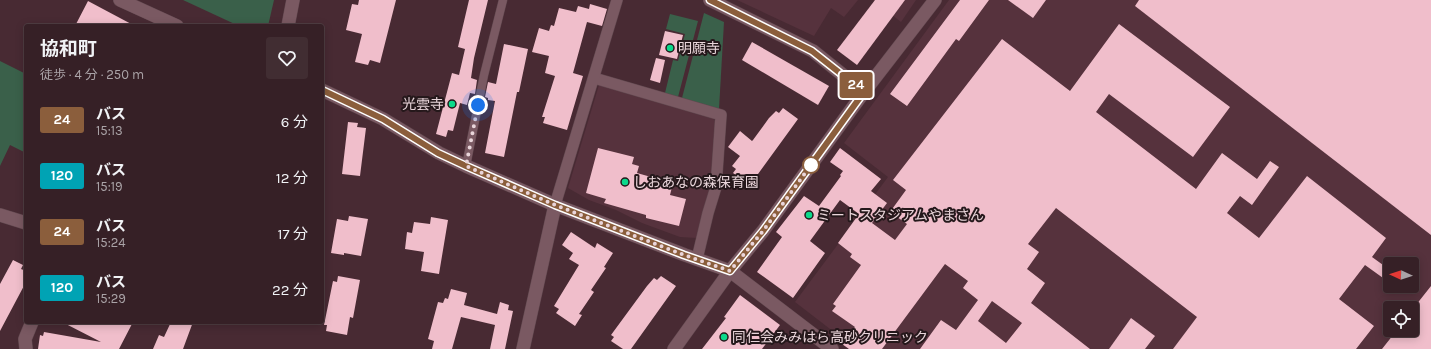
<!DOCTYPE html>
<html lang="ja">
<meta charset="utf-8">
<style>
body{margin:0;font-family:Karla,"Noto Sans JP",sans-serif;background:#412d32;color:#f1f3f6;height:100vh;display:flex;flex-direction:column;font-size:15px;white-space:nowrap}
*{box-sizing:border-box;margin:0}
p{font-size:13px;color:#aaa3a7}
.icon{flex:none;width:22px;height:22px;fill:none;stroke:currentColor;stroke-width:2;stroke-linecap:round;stroke-linejoin:round}
.map{position:relative;flex:1;overflow:hidden}
.sheet{position:absolute;left:24px;top:24px;width:300px;height:300px;display:flex;flex-direction:column;background:#362026;border-radius:4px;box-shadow:0 2px 10px #0003,0 0 0 1px #503e43}
.sheet>*{flex:none}
.badge{padding:0 8px;border-radius:3px;font-size:14px;line-height:26px}
.needle{width:26px;rotate:273deg}
.controls{position:absolute;left:1383px;top:257px;display:grid;gap:8px}
.controls a{display:grid;place-items:center;width:36px;height:36px;border-radius:4px;background:#362026;box-shadow:0 2px 10px #0003,0 0 0 1px #503e43;font-size:20px}
.you{position:absolute;width:20px;height:20px;margin:-10px;border:3px solid #fff;border-radius:50%;background:#1a73e8;box-shadow:0 0 0 6px #1a73e833}
.map>.badge{position:absolute;translate:-50% -50%;box-shadow:0 0 0 2px #fff}
.round{display:grid;place-items:center;flex:none;width:42px;height:42px;border-radius:4px;background:#412d32}
.summary{display:flex;align-items:center;justify-content:space-between;height:68px;padding:0 16px}
h1{font-size:19px;font-weight:700;line-height:30px}
ul{padding:0;list-style:none}
li{display:flex;align-items:center;gap:12px;height:56px;padding:0 16px}
li div{flex:1}
li b{display:block;font-size:15px}
li em{font-style:normal}
li .badge{min-width:44px;font-weight:700;text-align:center}
.map>svg:first-child{display:block}
.built{fill:#56323d;fill-rule:evenodd}
.green{fill:#3a604a}
.building{fill:#f0becb;fill-rule:evenodd}
.lines{fill:none;stroke-linecap:round;stroke-linejoin:round}
.pedestrian-casing{stroke:#624950;stroke-width:9}
.minor-casing{stroke:#624950;stroke-width:12}
.tertiary-casing{stroke:#624950;stroke-width:14}
.pedestrian{stroke:#7a5962;stroke-width:8}
.minor{stroke:#7a5962;stroke-width:11}
.tertiary{stroke:#7a5962;stroke-width:13}
.line-casing{stroke:#fff;stroke-width:9}
.line{stroke:#8b5e3c;stroke-width:6}
.walk{stroke:#e9d5da;stroke-width:4;stroke-dasharray:0 7.2}
.poi-dot{fill:#0bd98b;stroke:#25181b;stroke-width:1.5}
.stop-dot{fill:#fff;stroke:#8b5e3c;stroke-width:2}
.labels{text-anchor:middle;stroke-width:4;stroke-linejoin:round;paint-order:stroke}
.poi-label{font-size:14px;fill:#e9d5da;stroke:#25181b;text-anchor:start}
</style>
<div class="map">
<svg width="1431" height="349" viewBox="0 0 1431 349">
<rect width="100%" height="100%" fill="#482a33"/>
<g class="built">
<polygon points="737,0 858,0 844,17 831,8 814,36"/>
<polygon points="873,0 916,0 901,22"/>
<path d="M949,0H1431V349H856L795,302L888,177L844,143ZM1390,264H1412V286H1390ZM1390,308H1412V330H1390Z"/>
<polygon points="599,85 713,118 717,125 713,185 697,238 680,237 642,223 616,210 589,200 568,188"/>
</g>
<g class="green">
<polygon points="183,0 274,0 268,26 239,26"/>
<polygon points="704,13 724,22 719,109 682,98"/>
<polygon points="670,14 698,21 678,97 665,93 673,60 678,61 685,34 666,29"/>
<polygon points="0,61 26,74 26,153 10,145 0,166"/>
</g>
<g class="building">
<polygon points="359,0 396,0 380,63 370,60 368,65 355,62 362,34 346,30 352,4 358,5"/>
<polygon points="469,0 488,0 474,58 471,78 477,80 475,94 470,93 467,105 460,103 453,131 448,130 446,137 436,134 452,73 459,75 465,49 458,47"/>
<polygon points="875,0 905,0 857,65 837,50"/>
<polygon points="960,0 989,0 959,41 956,39 907,106 890,94"/>
<polygon points="1008,0 1046,0 1033,18"/>
<polygon points="1139,0 1431,0 1431,235 1135,6"/>
<polygon points="88,1 103,9 135,26 75,26"/>
<polygon points="590,4 607,9 602,26 587,22 573,73 583,76 567,130 543,123 545,117 542,117 555,76 545,73 549,56 532,52 539,28 549,31 551,25 554,26 559,8 576,12 578,6 589,9"/>
<path d="M1119,24L1230,107L1193,157L1109,94L1096,112L1196,189L1222,153L1257,179L1270,161L1279,167L1252,205L1240,196L1227,213L1259,238L1307,176L1386,238L1372,257L1390,270V283L1365,265L1339,299L1374,326L1356,349H1173L1197,317L1056,208L1028,244L1039,252L1027,269L1045,283L1031,303L1090,349H920L941,320L956,330L978,300L963,288L968,281L945,264L882,349H849L842,344L855,327L832,311L836,306L833,304L861,265L850,257L852,254L838,243L859,214L840,200L810,241L825,253L793,298L757,272L782,237L776,232L804,196L819,206L841,176L840,175L843,171L830,162L840,148L881,179L871,191L887,203L872,223L895,240L907,224L890,212L906,190L893,180L1002,39L1070,91ZM992,301L1022,323L1006,343L978,321Z"/>
<polygon points="665,31 683,35 677,59 659,55"/>
<polygon points="752,42 829,86 818,105 742,60"/>
<polygon points="504,44 528,49 519,92 517,92 504,157 485,153 495,101 488,100 488,98 485,97 488,82 496,84"/>
<polygon points="656,58 665,60 660,83 650,80"/>
<polygon points="783,108 798,119 750,185 733,173 736,169 732,166 740,156 728,147 740,131 752,141 753,140 769,118 776,111 779,113"/>
<polygon points="348,122 358,123 357,127 366,128 360,176 342,174"/>
<polygon points="598,148 634,157 632,164 639,166 637,173 658,179 657,183 672,187 670,195 686,199 679,226 646,218 646,215 604,203 606,199 586,193"/>
<polygon points="349,216 368,219 361,256 344,253 344,255 331,253 337,219 348,221"/>
<polygon points="431,217 448,220 439,274 421,271 424,252 405,249 407,232 412,233 414,222 430,224"/>
<polygon points="571,232 595,248 597,243 613,253 604,267 606,268 591,290 594,292 579,314 582,315 575,326 556,313 559,309 554,306 579,265 569,259 573,253 562,245"/>
<polygon points="13,260 23,265 21,269 26,271 26,282 0,331 0,284"/>
<polygon points="338,276 360,280 353,318 350,317 347,335 326,331 327,325 324,325 333,281 337,282"/>
<polygon points="661,276 676,286 631,349 623,349 611,341 614,337 611,335 647,286 654,278 657,280"/>
<polygon points="1431,286 1431,349 1382,349 1397,330 1412,330 1412,310"/>
<polygon points="451,289 467,293 464,305 497,314 500,302 509,305 508,310 513,311 505,349 490,349 495,325 461,317 452,349 432,349 434,341 428,339 438,302 443,303 445,298 448,299"/>
<polygon points="740,295 780,325 762,349 702,349 726,318 724,317"/>
<polygon points="1131,318 1155,336 1145,349 1109,349"/>
<polygon points="62,322 133,322 119,349 38,349 40,335 43,336 44,332 101,342"/>
<polygon points="171,322 193,322 183,349 153,349 159,335 164,337"/>
</g>
<g class="lines">
<g class="pedestrian-casing">
<polyline id="pedestrian" points="466,166 484,75 503,0"/>
</g>
<g class="minor-casing">
<g id="minor">
<polyline points="594,78 721,115 716,187 708,213 697,259"/>
<polyline points="555,205 617,0"/>
</g>
</g>
<g class="tertiary-casing">
<g id="tertiary">
<polyline points="120,0 177,26"/>
<polyline points="710,0 813,51 864,92"/>
<polyline points="288,26 293,0"/>
<polyline points="322,90 383,119 439,153 466,166 555,205 685,255 730,271 832,349"/>
<polyline points="0,215 26,223"/>
<polyline points="26,349 25,339 32,322"/>
<polyline points="523,349 555,205"/>
<polyline points="674,349 730,271 763,231 864,92 935,0"/>
</g>
</g>
<use href="#pedestrian" class="pedestrian"/>
<use href="#minor" class="minor"/>
<use href="#tertiary" class="tertiary"/>
</g>
<g class="lines">
<g class="line-casing">
<polyline id="line" points="322,90 383,119 438,153 466,166 555,205 684,255 730,271 763,231 864,92 812,51 710,0"/>
</g>
<use href="#line" class="line"/>
<polyline class="walk" points="478,105 466,166 555,205 684,255 730,271 763,231 811,165"/>
</g>
<g class="poi-dot">
<circle cx="670" cy="48" r="4"/>
<circle cx="452" cy="104" r="4"/>
<circle cx="625" cy="182" r="4"/>
<circle cx="809" cy="215" r="4"/>
<circle cx="724" cy="337" r="4"/>
</g>
<circle class="stop-dot" cx="811" cy="165" r="8"/>
<g class="labels">
<g class="poi-label">
<text x="678" y="53">明願寺</text>
<text x="444" y="109" text-anchor="end">光雲寺</text>
<text x="633" y="187">しおあなの森保育園</text>
<text x="817" y="220">ミートスタジアムやまさん</text>
<text x="732" y="342">同仁会みみはら高砂クリニック</text>
</g>
</g>
</svg>
<div class="controls">
<a><svg class="needle" viewBox="-14 -14 28 28"><path d="M0-13l5 13h-10z" fill="#e53935"/><path d="M0 13l5-13h-10z" fill="#aaa3a7"/></svg></a>
<a><svg class="icon" aria-label="locate" viewBox="0 0 24 24"><circle cx="12" cy="12" r="6"/><path d="M12 2v4M12 18v4M2 12h4M18 12h4"/></svg></a>
</div>
<div class="you" style="left:478px;top:105px"></div>
<b class="badge" style="left:856px;top:85px;background:#8b5e3c;color:#fff">24</b>
<section class="sheet">
<div class="summary"><div><h1>協和町</h1><p>徒歩 · 4 分 · 250 m</p></div><a class="round"><svg class="icon" aria-label="heart" viewBox="0 0 24 24"><path d="M12 20l-8-8c-3-5 5-10 8-4 3-6 11-1 8 4z"/></svg></a></div>
<ul>
<li><span class="badge" style="background:#8b5e3c;color:#fff">24</span><div><b>バス</b><p>15:13</p></div><em>6 分</em></li>
<li><span class="badge" style="background:#00a3b4;color:#fff">120</span><div><b>バス</b><p>15:19</p></div><em>12 分</em></li>
<li><span class="badge" style="background:#8b5e3c;color:#fff">24</span><div><b>バス</b><p>15:24</p></div><em>17 分</em></li>
<li><span class="badge" style="background:#00a3b4;color:#fff">120</span><div><b>バス</b><p>15:29</p></div><em>22 分</em></li>
</ul>
</section>
</div>
